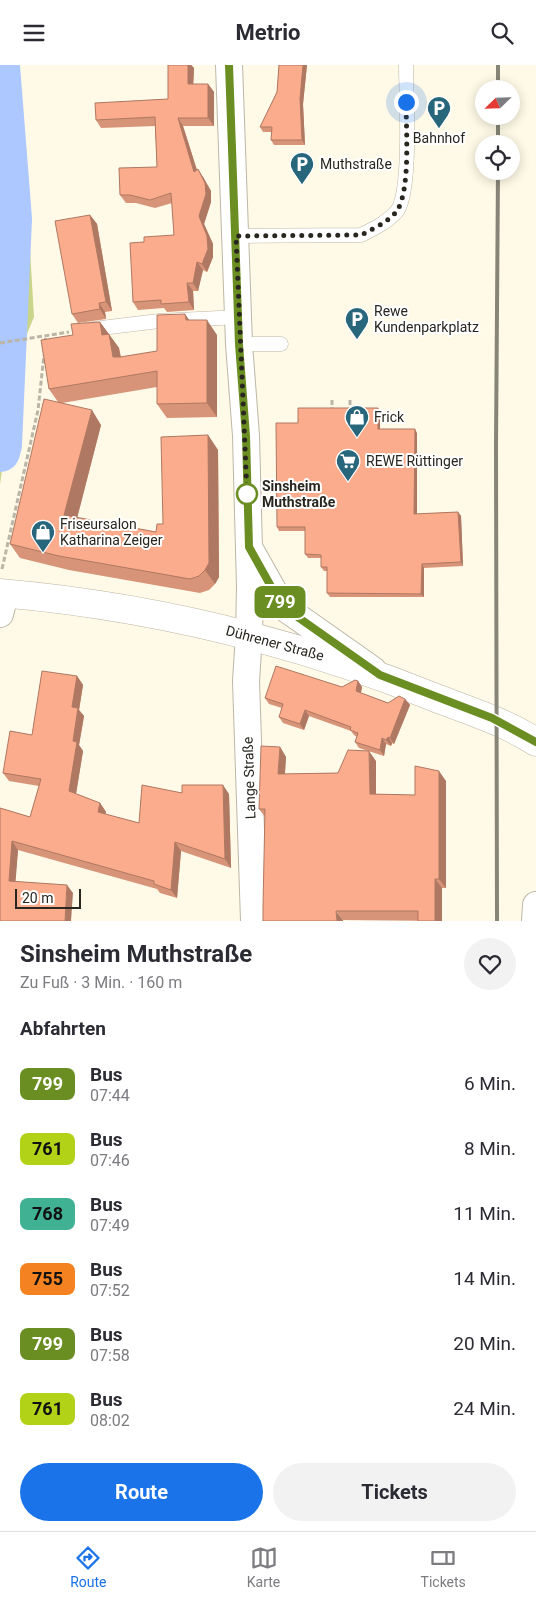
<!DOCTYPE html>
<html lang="de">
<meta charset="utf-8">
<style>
body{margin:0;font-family:Roboto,sans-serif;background:#f2f2f3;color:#2b2b33;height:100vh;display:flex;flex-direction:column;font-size:19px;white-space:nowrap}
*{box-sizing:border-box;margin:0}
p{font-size:16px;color:#7c7c81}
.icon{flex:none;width:28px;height:28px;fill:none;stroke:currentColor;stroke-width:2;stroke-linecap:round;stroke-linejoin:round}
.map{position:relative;height:856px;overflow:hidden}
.drawer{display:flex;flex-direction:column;background:#fff;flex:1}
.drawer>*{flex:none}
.badge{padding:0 10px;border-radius:8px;font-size:18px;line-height:32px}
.needle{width:32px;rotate:247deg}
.tools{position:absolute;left:475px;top:15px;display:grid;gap:10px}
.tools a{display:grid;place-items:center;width:45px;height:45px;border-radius:50%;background:#fff;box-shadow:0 2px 12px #0003;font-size:25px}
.scale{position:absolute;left:15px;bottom:12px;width:66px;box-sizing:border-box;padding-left:5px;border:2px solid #28261f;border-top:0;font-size:14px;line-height:18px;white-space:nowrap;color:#28261f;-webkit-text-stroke:4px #fff;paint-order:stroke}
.you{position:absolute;width:25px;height:25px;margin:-12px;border:4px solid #fff;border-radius:50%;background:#1a73e8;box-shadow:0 0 0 8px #1a73e833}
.map>.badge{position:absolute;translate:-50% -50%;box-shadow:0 0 0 2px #fff}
h2{padding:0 20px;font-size:19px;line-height:45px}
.round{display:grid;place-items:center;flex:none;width:52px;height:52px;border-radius:26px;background:#f2f2f3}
.headline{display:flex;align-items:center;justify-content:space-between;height:85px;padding:0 20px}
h1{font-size:24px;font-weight:700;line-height:38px}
.action{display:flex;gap:10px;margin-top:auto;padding:10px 20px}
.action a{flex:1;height:58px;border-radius:30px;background:#1a73e8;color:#fff;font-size:20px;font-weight:700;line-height:58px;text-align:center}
.action a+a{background:#f2f2f3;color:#2b2b33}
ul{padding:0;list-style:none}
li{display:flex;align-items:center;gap:15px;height:65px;padding:0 20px}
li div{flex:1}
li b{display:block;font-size:19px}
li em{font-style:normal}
li .badge{min-width:55px;font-weight:700;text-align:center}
header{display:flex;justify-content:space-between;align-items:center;height:65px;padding:0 20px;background:#fff;font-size:22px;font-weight:700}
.tab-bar{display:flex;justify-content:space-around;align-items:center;height:70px;border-top:1px solid #e1e1e2;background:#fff;font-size:14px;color:#7c7c81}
.tab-bar a{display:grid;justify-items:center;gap:2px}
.tab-bar .selected{color:#1a73e8}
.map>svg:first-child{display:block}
.green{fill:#c8d58b}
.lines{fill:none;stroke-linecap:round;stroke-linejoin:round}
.river{stroke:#acc8fe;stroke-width:40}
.lane-casing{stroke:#bcb7a6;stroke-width:15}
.street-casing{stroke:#bcb7a6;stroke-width:28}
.secondary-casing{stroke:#bcb7a6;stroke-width:29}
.path{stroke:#bab5a6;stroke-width:3;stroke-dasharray:5 2.5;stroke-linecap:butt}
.lane{stroke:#fff;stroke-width:14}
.street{stroke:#fff;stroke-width:26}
.secondary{stroke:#fff;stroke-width:28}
.rail{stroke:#878478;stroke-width:4}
.wall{fill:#d79478}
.shaded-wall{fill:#af7862}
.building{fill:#faac8c;stroke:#af7862}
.line-casing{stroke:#fff;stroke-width:11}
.line{stroke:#6b8e23;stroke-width:8}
.walk{stroke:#28261f;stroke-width:5;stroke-dasharray:0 9}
.stop-dot{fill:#fff;stroke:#6b8e23;stroke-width:2.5}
.labels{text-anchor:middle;stroke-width:4;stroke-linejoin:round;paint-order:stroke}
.poi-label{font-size:14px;fill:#28261f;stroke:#fff;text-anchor:start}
.stop-label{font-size:14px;font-weight:bold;fill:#28261f;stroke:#fff;text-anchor:start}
.street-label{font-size:14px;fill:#28261f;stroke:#fff}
</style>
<header><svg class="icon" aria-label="menu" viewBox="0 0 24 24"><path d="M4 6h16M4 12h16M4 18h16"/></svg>Metrio<svg class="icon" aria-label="search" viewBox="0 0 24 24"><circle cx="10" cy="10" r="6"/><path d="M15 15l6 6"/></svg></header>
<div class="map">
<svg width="536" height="856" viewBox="0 0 536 856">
<rect width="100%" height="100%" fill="#fff9e7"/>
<polygon class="green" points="0,0 19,0 34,252 16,295 0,420"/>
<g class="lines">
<polyline class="river" points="0,1 12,154 2,380 0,387"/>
<g class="lane-casing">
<g id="lane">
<path d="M236,171L361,170C373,164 388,157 397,146C412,126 406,29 406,0"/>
<polyline points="85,265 159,256 239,252"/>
<polyline points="239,279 281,279"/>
</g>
</g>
<g class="street-casing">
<g id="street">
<polyline points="229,0 239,279 246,371 250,522 249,570 246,616 254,856"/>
<polyline points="250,484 282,541 373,605"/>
<polyline points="0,549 5,529"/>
<polyline points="535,856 536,840"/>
</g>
</g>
<g class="secondary-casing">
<path id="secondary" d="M0,528C150,541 296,576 436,633C470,646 505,657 536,677"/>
</g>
<g class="path">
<polyline points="0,278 69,267"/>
<polyline points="45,278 46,271"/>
<polyline points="332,335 332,346"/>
<polyline points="350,335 350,346"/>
<polyline points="2,504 38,345 44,290"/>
</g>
<use href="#lane" class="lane"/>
<use href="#street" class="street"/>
<use href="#secondary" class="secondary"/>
<g class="rail">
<polyline points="498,24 498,0"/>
<polyline points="498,79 498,51"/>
<polyline points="497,856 496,382 498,106"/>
</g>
</g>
<g class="wall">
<polygon points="168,0 191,0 194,3 193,19 208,19 214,27 214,61 183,61 197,105 203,112 211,126 211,137 204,159 213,179 213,192 207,207 203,205 198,226 193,226 194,245 167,247 164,243 138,245 133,237 144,177 174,170 172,138 155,143 136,138 126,138 120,130 157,102 155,61 101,63 96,55 168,34"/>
<polygon points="279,0 307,0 303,39 305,80 274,80 271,75 272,67 263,67 260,62 277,27"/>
<polygon points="90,150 97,159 112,246 105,247 106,254 78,258 72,249"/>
<polygon points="190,255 217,270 217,352 167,353 157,339 157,322 62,338 101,360 77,453 156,467 163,459 208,370 218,385 219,512 215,519 209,525 200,528 69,505 20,493 10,479 58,337 49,324 73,270 100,257 119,283 121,292 157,286"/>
<polygon points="380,347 380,364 417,368 417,449 458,447 461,451 463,501 424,503 424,532 330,532 327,528 327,506 324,506 321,502 321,493 308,493 305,489 305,466 279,466 277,462 298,358"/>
<polygon points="77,611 83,620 79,645 84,651 79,680 83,686 76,729 100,738 106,747 105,749 139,758 182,728 229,729 231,803 181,786 177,833 160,828 157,824 18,785 15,816 73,828 0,856 0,743 30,752 39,721 9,716 3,708"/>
<polygon points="358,616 362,622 361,628 388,638 405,634 410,640 394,679 392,678 391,681 386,679 384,691 359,683 355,677 357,672 354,670 351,666 309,651 304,665 283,658 279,652 282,643 269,639 265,633 342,622"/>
<polygon points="280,682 286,692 285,709 338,708 376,696 376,729 415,730 446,716 446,823 442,823 442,856 343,855 259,744"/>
</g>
<g class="shaded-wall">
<polygon points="188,0 191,0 194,3 193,27 188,19"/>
<polygon points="303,0 307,0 303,39 305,80 302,75 300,34"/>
<polygon points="208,19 214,27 214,61 208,53"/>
<polygon points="178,53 183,61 200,115 194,107"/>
<polygon points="198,104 203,112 211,126 211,137 204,159 213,179 213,192 207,207 202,199 199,151"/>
<polygon points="90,150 97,159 112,246 106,237"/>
<polygon points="197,197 203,205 198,226 193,218"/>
<polygon points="187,218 193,226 194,245 189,237"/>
<polygon points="99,238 105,247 106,254 100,244"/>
<polygon points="185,249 195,263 186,255"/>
<polygon points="207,255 217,270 217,352 207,338"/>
<polygon points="100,257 119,283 123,306 113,292 102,270"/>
<polygon points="378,343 380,347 380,368 378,364"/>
<polygon points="92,345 101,360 74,465 64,450"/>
<polygon points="415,364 417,368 417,453 414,449"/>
<polygon points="208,370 218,385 219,512 215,519 205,505"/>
<polygon points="458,447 461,451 463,501 461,497"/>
<polygon points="422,499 424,503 424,532 421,529"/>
<polygon points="77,611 83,620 79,645 84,651 79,680 83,686 75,735 69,726 73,676 72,642"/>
<polygon points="358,616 362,622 360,632 356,626"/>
<polygon points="405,634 410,640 394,679 390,673"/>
<polygon points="305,645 309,651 304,665 300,659"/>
<polygon points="388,672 392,678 391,681 386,675"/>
<polygon points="382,673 386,679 384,691 380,685"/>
<polygon points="280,682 286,692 284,719 278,709"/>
<polygon points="369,686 376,696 376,739 370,729"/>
<polygon points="439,706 446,716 446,823 439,814"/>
<polygon points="223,720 229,729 231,803 225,794"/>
<polygon points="100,738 106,747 104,756 98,747"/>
<polygon points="12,776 18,785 15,824 9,816"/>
<polygon points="175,777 181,786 177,833 171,825"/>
<polygon points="435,814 442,823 442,856 435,856"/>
<polygon points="67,820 73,828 71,856 65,856"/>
<polygon points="336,846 343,855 343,856 337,856"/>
</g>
<g class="building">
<polygon points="168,0 188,0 188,19 208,19 208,53 178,53 194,107 198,104 205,118 206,129 199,151 207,171 208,184 202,199 197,197 193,218 187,218 189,237 161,239 161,235 133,237 130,178 144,177 144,172 174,170 171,128 150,135 130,130 120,130 119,103 157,102 155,52 96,55 95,38 168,34"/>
<polygon points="279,0 303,0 300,34 302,75 271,75 272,62 260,62 277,27"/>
<polygon points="90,150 106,237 99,238 100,244 72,249 55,156"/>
<polygon points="185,249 186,255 207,255 207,338 157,339 157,306 49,324 41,275 73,270 71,259 100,257 102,270 109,269 113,292 120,292 157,286 157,250"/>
<polygon points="44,334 92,345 64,450 156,467 157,459 163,459 161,372 208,370 209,498 205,505 199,511 190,514 59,491 10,479"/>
<polygon points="298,343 378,343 378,364 415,364 414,449 458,447 461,497 422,499 421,529 327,528 327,502 321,502 321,490 305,489 305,462 277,462 276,358 298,358"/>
<polygon points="276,601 342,622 355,615 358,616 356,626 388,638 399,631 405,634 390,673 388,672 386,675 382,673 380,685 355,677 358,668 350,665 351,662 305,645 300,659 279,652 283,639 265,633"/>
<polygon points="42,606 77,611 72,642 78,643 73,676 77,677 69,726 100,738 98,747 139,758 142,720 182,728 182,720 223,720 225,794 175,777 171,825 154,819 154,816 12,776 9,816 67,820 65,856 0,856 0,743 30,752 41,714 3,708 10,666 32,670"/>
<polygon points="261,681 280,682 278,709 338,708 348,685 369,686 370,729 415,730 415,701 439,706 439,814 435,814 435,856 418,856 418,846 336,846 337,856 263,856 263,841 265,744 259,744"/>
</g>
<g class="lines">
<g class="line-casing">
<polyline id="line" points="229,0 239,279 246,371 249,482 282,541 380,610 492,653 536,677"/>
</g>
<use href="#line" class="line"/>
<path class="walk" d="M247,429L236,171L361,170C373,164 388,157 396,147C411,128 406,62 406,37"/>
</g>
<defs>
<g id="parking-pin" transform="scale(1.25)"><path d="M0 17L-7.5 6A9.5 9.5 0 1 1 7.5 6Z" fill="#28667c" stroke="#fff"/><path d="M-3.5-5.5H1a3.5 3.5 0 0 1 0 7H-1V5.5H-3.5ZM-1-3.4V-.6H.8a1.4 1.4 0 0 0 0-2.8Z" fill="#fff"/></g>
<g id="shop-pin" transform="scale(1.25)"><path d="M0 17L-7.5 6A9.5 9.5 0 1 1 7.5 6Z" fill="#28667c" stroke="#fff"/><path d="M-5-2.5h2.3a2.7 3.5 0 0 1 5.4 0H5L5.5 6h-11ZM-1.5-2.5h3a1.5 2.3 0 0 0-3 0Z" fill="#fff"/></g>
<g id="supermarket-pin" transform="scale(1.25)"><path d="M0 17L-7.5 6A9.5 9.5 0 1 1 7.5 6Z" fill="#28667c" stroke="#fff"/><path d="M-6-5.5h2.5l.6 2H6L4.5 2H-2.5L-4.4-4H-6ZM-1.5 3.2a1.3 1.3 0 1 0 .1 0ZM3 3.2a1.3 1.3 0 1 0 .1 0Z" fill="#fff"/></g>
</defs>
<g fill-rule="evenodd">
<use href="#parking-pin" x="439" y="43"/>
<use href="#parking-pin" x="302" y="99"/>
<use href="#parking-pin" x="357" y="254"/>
<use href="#shop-pin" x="357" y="352"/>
<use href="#supermarket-pin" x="348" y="396"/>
<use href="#shop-pin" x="43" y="467"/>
</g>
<circle class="stop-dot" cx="247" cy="429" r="10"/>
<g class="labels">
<g class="poi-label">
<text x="439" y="78" text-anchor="middle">Bahnhof</text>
<text x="320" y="104">Muthstraße</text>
<text x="374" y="251">Rewe<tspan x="374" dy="16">Kundenparkplatz</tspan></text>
<text x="374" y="357">Frick</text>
<text x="366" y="401">REWE Rüttinger</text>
<text x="60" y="464">Friseursalon<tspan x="60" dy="16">Katharina Zeiger</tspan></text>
</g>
<g class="stop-label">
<text x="262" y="426">Sinsheim<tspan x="262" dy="16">Muthstraße</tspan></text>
</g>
<g class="street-label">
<text transform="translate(275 578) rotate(15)" y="5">Dührener Straße</text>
<text transform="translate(249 713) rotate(-92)" y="5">Lange Straße</text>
</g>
</g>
</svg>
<div class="tools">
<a><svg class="needle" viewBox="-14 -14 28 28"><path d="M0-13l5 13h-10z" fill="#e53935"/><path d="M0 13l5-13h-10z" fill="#7c7c81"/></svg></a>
<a><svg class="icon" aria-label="locate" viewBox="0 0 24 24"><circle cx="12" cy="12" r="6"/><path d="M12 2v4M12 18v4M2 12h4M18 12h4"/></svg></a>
</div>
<div class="scale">20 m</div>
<div class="you" style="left:406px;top:37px"></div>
<b class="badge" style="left:280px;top:537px;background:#6b8e23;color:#fff">799</b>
</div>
<section class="drawer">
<div class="headline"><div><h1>Sinsheim Muthstraße</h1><p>Zu Fuß · 3 Min. · 160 m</p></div><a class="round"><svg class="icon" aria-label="heart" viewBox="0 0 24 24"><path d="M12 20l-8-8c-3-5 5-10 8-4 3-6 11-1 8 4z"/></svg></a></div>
<h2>Abfahrten</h2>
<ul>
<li><span class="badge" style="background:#6b8e23;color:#fff">799</span><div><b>Bus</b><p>07:44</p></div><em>6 Min.</em></li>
<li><span class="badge" style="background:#b2d218;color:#111">761</span><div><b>Bus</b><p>07:46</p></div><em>8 Min.</em></li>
<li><span class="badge" style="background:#40b193;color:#111">768</span><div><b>Bus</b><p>07:49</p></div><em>11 Min.</em></li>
<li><span class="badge" style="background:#f58220;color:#111">755</span><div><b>Bus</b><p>07:52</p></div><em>14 Min.</em></li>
<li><span class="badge" style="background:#6b8e23;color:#fff">799</span><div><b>Bus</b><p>07:58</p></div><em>20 Min.</em></li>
<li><span class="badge" style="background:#b2d218;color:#111">761</span><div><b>Bus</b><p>08:02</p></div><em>24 Min.</em></li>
</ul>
<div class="action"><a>Route</a><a>Tickets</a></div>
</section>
<nav class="tab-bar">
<a class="selected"><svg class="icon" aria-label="directions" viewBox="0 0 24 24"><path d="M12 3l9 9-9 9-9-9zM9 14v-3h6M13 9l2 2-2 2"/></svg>Route</a>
<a><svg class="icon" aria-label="map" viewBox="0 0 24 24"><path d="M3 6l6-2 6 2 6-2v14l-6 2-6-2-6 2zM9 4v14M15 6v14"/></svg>Karte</a>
<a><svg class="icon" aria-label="tickets" viewBox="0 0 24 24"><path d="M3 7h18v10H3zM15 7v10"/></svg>Tickets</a>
</nav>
